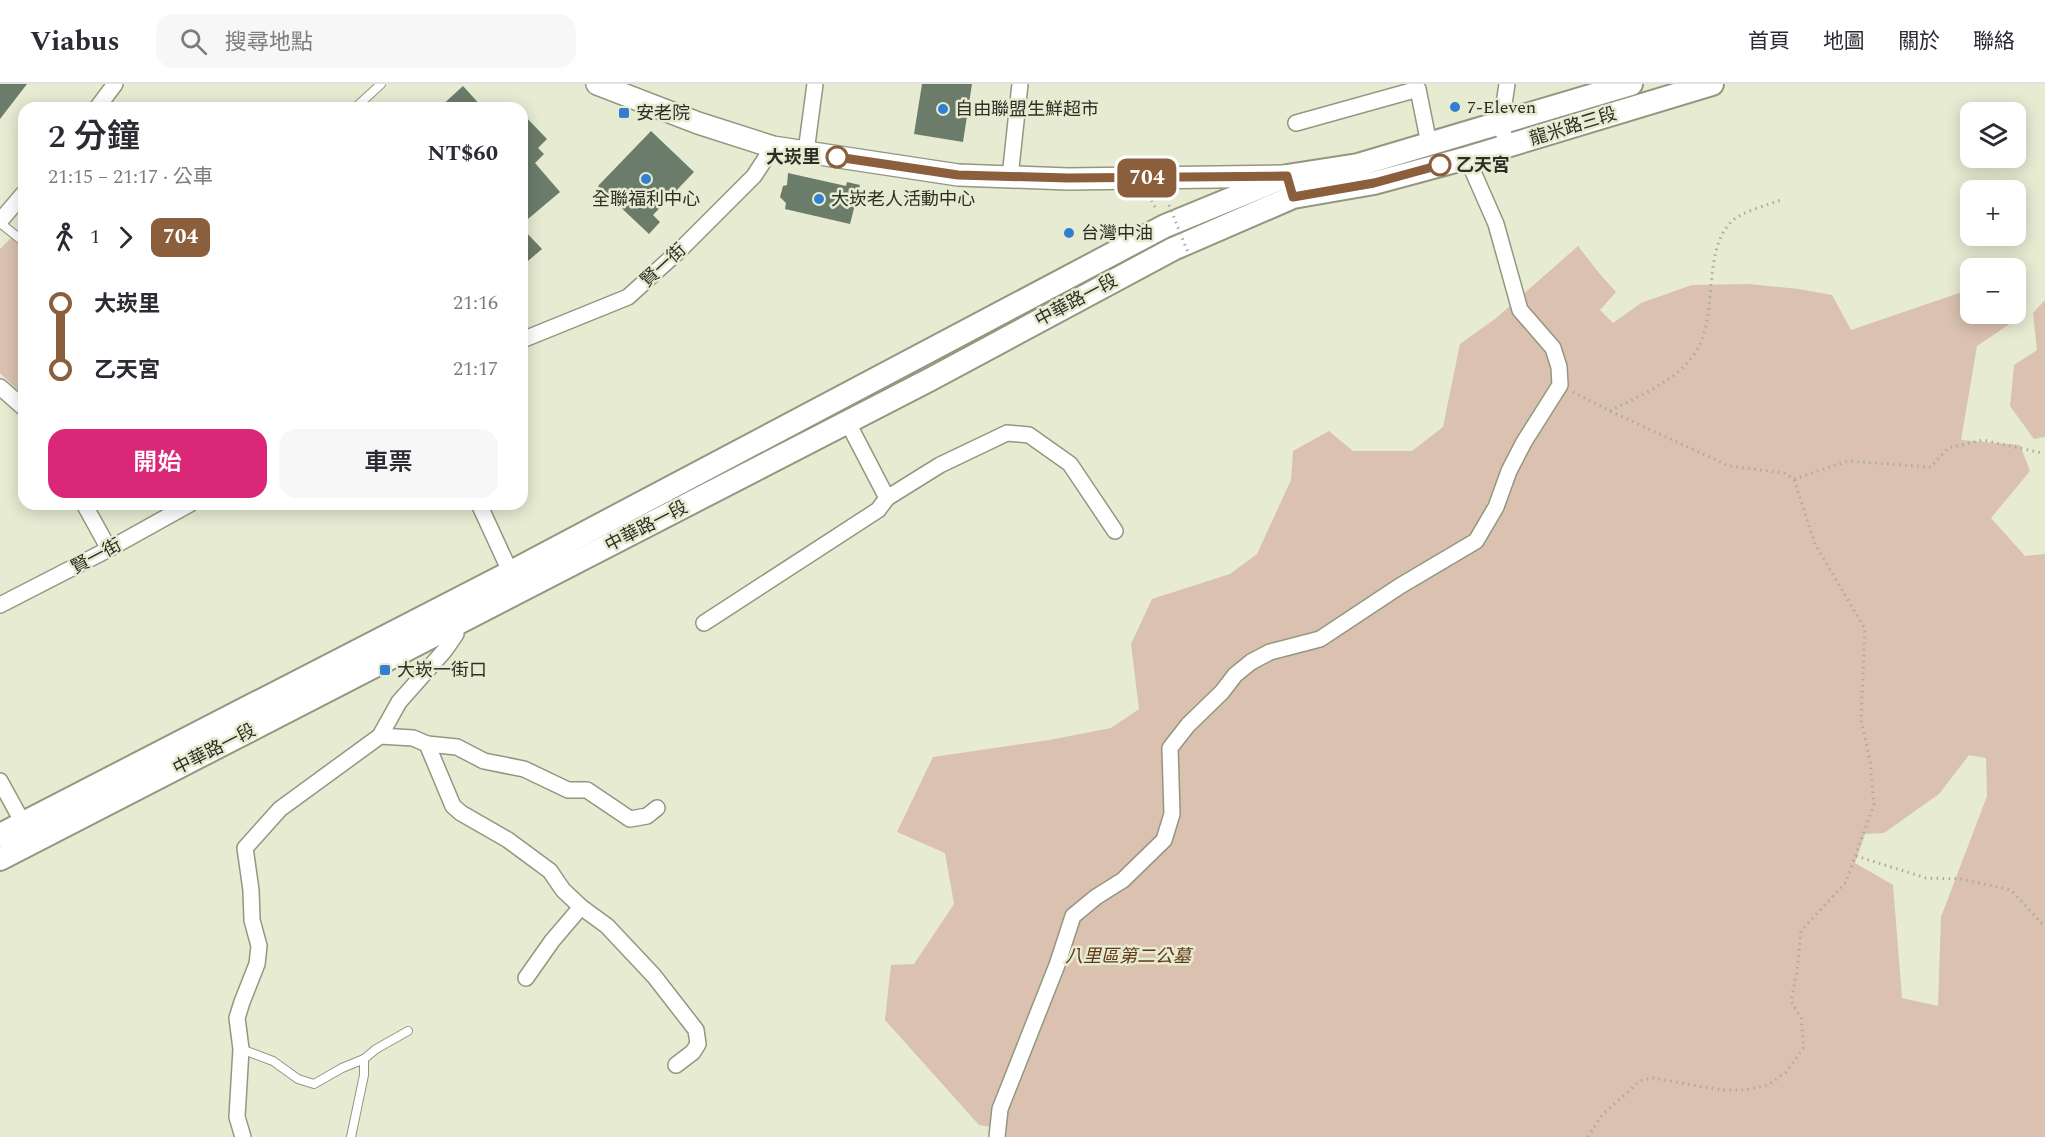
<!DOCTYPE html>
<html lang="zh-TW">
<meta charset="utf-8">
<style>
body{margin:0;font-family:Spectral,"Noto Sans TC",serif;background:#f7f7f7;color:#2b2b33;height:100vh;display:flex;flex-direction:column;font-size:22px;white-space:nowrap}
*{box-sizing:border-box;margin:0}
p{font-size:20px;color:#7c7c81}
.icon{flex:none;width:33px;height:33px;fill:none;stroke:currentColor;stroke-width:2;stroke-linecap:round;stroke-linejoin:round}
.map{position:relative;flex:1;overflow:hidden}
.details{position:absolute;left:18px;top:18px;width:510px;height:408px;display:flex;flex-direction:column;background:#fff;border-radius:18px;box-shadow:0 3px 15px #0003}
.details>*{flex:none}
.badge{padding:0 12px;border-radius:9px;font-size:21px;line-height:39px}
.tools{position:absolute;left:1960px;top:18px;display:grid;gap:12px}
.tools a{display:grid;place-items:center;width:66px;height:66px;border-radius:12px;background:#fff;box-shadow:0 3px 15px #0003;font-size:30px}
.map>.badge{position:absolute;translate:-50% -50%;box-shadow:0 0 0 3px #fff}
.legs{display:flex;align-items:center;gap:9px;height:66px;padding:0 30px;font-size:20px}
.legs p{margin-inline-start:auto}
.headline{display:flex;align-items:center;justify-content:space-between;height:102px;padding:0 30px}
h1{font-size:33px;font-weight:600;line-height:45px}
.cta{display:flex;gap:12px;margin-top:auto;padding:12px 30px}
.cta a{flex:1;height:69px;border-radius:18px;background:#db2777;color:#fff;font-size:24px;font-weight:600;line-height:69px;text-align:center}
.cta a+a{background:#f7f7f7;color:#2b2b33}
ul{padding:0 30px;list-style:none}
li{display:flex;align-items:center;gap:21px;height:66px;font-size:22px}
li i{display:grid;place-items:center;width:9px;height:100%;margin:0 8px;background:currentColor}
li i::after{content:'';width:15px;height:15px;margin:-8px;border:4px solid;border-radius:50%;background:#fff}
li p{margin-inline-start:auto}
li:first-child i{background:linear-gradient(#0000 50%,currentColor 0)}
li:last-child i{background:linear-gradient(currentColor 50%,#0000 0)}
header{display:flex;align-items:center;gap:36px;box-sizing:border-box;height:84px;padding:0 30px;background:#fff;border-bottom:2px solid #e1e1e2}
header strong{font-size:28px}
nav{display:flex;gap:33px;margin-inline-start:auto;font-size:21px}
.search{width:420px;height:54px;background:#f7f7f7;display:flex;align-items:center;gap:15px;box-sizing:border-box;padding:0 21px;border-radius:18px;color:#7c7c81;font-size:22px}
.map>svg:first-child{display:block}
.green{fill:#dac1b0;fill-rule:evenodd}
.building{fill:#6c7c6a}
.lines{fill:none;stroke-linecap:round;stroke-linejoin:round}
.lane-casing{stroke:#949780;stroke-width:10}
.street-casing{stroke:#949780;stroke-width:18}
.secondary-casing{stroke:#949780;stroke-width:24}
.primary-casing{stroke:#949780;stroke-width:26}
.path{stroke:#aaad99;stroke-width:3;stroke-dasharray:1.5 4.5;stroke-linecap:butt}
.lane{stroke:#fff;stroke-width:8}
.street{stroke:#fff;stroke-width:15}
.secondary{stroke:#fff;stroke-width:21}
.primary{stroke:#fff;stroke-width:22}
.path-bridge{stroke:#aaad99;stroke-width:3;stroke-dasharray:1.5 4.5;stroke-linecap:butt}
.line-1-casing{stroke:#fff;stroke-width:14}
.line-1{stroke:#8b5e3c;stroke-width:9}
.poi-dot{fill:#3180d0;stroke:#e7ebd2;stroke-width:2}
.stop-1-dot{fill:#fff;stroke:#8b5e3c;stroke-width:3}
.labels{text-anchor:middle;stroke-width:5;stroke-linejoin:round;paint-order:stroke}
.poi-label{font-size:18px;fill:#2d2f25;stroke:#e7ebd2;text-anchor:start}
.street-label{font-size:18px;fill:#2d2f25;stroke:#e7ebd2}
.stop-label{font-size:18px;font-weight:bold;fill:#2d2f25;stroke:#e7ebd2;text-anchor:end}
.park-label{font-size:18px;font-style:italic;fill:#623814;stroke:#e7ebd2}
</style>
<header>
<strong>Viabus</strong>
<div class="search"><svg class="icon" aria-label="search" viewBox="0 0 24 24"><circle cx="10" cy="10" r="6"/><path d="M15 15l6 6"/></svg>搜尋地點</div>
<nav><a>首頁</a><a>地圖</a><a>關於</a><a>聯絡</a></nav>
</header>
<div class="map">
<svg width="2045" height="1053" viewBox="0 0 2045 1053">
<rect width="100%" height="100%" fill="#e7ebd2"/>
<g class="green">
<polygon points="12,153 24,162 24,312 0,289 0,165"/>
<path d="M1578,162L1599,189L1616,208L1600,226L1613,239L1641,219L1692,201L1748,200L1799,205L1832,211L1851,246L1971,205V230H2012L2011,239L1977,262L1961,356L2020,361L2030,387L1991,434L2025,472L2045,470V1053H1001L1002,1045L979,1041L885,936L891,881L914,880L954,820L945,769L897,748L933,673L1049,656L1111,644L1139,625L1131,560L1152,515L1230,490L1257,470L1291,396L1293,367L1329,347L1353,367H1412L1443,343L1460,260L1495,235ZM1969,671L1986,674L1987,712L1941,833L1938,922L1902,914L1893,801L1855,779L1865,750L1884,749L1939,710Z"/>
<polygon points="2045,216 2045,353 2034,355 2010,322 2014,281 2037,266 2033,229"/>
</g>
<g class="building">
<polygon points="0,0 27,0 0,35"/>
<polygon points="922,0 972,0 963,58 914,50"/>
<polygon points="463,2 483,24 439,24"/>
<polygon points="522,29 547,55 538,64 544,70 535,79 560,108 522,140"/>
<polygon points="651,47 694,88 653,131 660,138 649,150 598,102"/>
<polygon points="788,89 846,102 847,98 860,101 850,140 785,125 786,119 780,113 783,102 787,101"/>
<polygon points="522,144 542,165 522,182"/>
</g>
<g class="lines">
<g class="lane-casing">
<g id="lane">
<polyline points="355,24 381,0"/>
<polyline points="0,139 24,158"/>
<polyline points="241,965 273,977 298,995 314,1000 342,984 364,975 364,991 351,1053"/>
<polyline points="364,975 376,965 408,947"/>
</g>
</g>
<g class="street-casing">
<g id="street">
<polyline points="1507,0 1501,40 1507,62"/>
<polyline points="97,24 115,0"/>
<polyline points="1296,39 1418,5 1429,60"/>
<polyline points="806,68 815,0"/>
<polyline points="1010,93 1020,0"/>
<polyline points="0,137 24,109"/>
<polyline points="522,256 628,213 681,165 754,92 773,63"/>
<polyline points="0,303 24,324"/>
<polyline points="887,414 940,381 1007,349 1029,351 1070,380 1115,447"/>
<polyline points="84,420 109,465"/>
<polyline points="479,420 514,496"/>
<polyline points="0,521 109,465 190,420"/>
<polyline points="704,539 878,426 887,414 847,337"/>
<polyline points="380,652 413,654 427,660 453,722 461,729 508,756 550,787 563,806 581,823 607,842 654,892 696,946 698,960 693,968 676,981"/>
<polyline points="427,660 457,663 484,677 524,685 568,706 587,706 630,735 647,732 657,724"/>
<polyline points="0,697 28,748"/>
<polyline points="526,894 552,857 581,823"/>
<polyline points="243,1053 237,1033 241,965 237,934 242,918 257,880 259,862 252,836 251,806 245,764 280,725 380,652 399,618 445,566 456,550 455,540 452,535"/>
<polyline points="997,1053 1000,1025 1057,881 1073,832 1096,813 1123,796 1164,756 1172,730 1170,664 1188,641 1222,608 1235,591 1251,578 1270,568 1320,555 1400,502 1476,457 1496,423 1509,387 1524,358 1560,301 1559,283 1553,264 1520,226 1496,140 1467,74"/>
</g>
</g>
<g class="secondary-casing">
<polyline id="secondary" points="597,0 698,39 773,63 958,91 1068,95 1284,92"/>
</g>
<g class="primary-casing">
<g id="primary">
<polyline points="0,751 511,488 1165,142 1287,92 1358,81 1631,0"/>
<polyline points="0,775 931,295 1173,165 1293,113 1374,99 1467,74 1712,0"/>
</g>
</g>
<g class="path">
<polyline points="1149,111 1157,127"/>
<polyline points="1573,308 1610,327 1729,382 1784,389 1794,395 1848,377 1931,383 1948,364 1983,356 2042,369"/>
<path d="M1610,327C1638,312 1673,299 1693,272C1721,234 1700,171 1731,138C1740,128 1768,121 1781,116"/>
<polyline points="1856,772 1926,794 1961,795 2011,806 2045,843"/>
<polyline points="1588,1053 1602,1031 1640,997 1652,994 1722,1006 1745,1006 1768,1001 1786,988 1804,963 1801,934 1791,917 1797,888 1801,847 1846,798 1874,720 1870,678 1861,635 1865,545 1815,460 1794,395"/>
</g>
<use href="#lane" class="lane"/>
<use href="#street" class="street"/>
<use href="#secondary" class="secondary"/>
<use href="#primary" class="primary"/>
<polyline class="path-bridge" points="1169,121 1189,171"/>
</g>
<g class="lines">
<g class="line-1-casing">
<polyline id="line-1" points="837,73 958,91 1068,94 1287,92 1293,113 1374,99 1440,81"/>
</g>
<use href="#line-1" class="line-1"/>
</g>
<g class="poi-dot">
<circle cx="1455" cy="23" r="6"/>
<circle cx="943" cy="25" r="6"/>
<rect x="618" y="23" width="12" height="12" rx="3"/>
<circle cx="646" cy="95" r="6"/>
<circle cx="819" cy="115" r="6"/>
<circle cx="1069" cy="149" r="6"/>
<rect x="379" y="580" width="12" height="12" rx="3"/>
</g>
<g class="stop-1-dot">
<circle cx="837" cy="73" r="10"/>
<circle cx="1440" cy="81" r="10"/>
</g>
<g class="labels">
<g class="poi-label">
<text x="1467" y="29">7-Eleven</text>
<text x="955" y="31">自由聯盟生鮮超市</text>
<text x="636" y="35">安老院</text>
<text x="646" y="121" text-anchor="middle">全聯福利中心</text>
<text x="831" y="121">大崁老人活動中心</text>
<text x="1081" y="155">台灣中油</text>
<text x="397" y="592">大崁一街口</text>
</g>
<g class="street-label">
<text transform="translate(1573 42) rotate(-17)" y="6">龍米路三段</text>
<text transform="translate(663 181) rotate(-43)" y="6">賢一街</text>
<text transform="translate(1076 216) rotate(-28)" y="6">中華路一段</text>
<text transform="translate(646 442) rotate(-27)" y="6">中華路一段</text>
<text transform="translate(96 472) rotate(-28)" y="6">賢一街</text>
<text transform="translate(214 665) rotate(-27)" y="6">中華路一段</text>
</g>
<g class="stop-label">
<text x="820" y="79">大崁里</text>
<text x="1456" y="87" text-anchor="start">乙天宮</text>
</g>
<g class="park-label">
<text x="1128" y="878">八里區第二公墓</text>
</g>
</g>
</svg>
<div class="tools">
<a><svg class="icon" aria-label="layers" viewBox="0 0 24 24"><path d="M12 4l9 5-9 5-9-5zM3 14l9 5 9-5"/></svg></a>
<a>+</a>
<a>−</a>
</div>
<b class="badge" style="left:1147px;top:94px;background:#8b5e3c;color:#fff">704</b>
<section class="details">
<div class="headline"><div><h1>2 分鐘</h1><p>21:15 – 21:17 · 公車</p></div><b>NT$60</b></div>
<div class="legs"><svg class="icon" aria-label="walk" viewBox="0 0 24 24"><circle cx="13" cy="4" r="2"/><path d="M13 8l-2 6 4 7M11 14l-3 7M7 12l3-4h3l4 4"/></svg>1<svg class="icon" aria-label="forward" viewBox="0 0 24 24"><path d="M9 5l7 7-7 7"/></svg><b class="badge" style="background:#8b5e3c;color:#fff">704</b></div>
<ul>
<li><i style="color:#8b5e3c"></i><b>大崁里</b><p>21:16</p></li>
<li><i style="color:#8b5e3c"></i><b>乙天宮</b><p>21:17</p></li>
</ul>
<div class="cta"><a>開始</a><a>車票</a></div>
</section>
</div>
